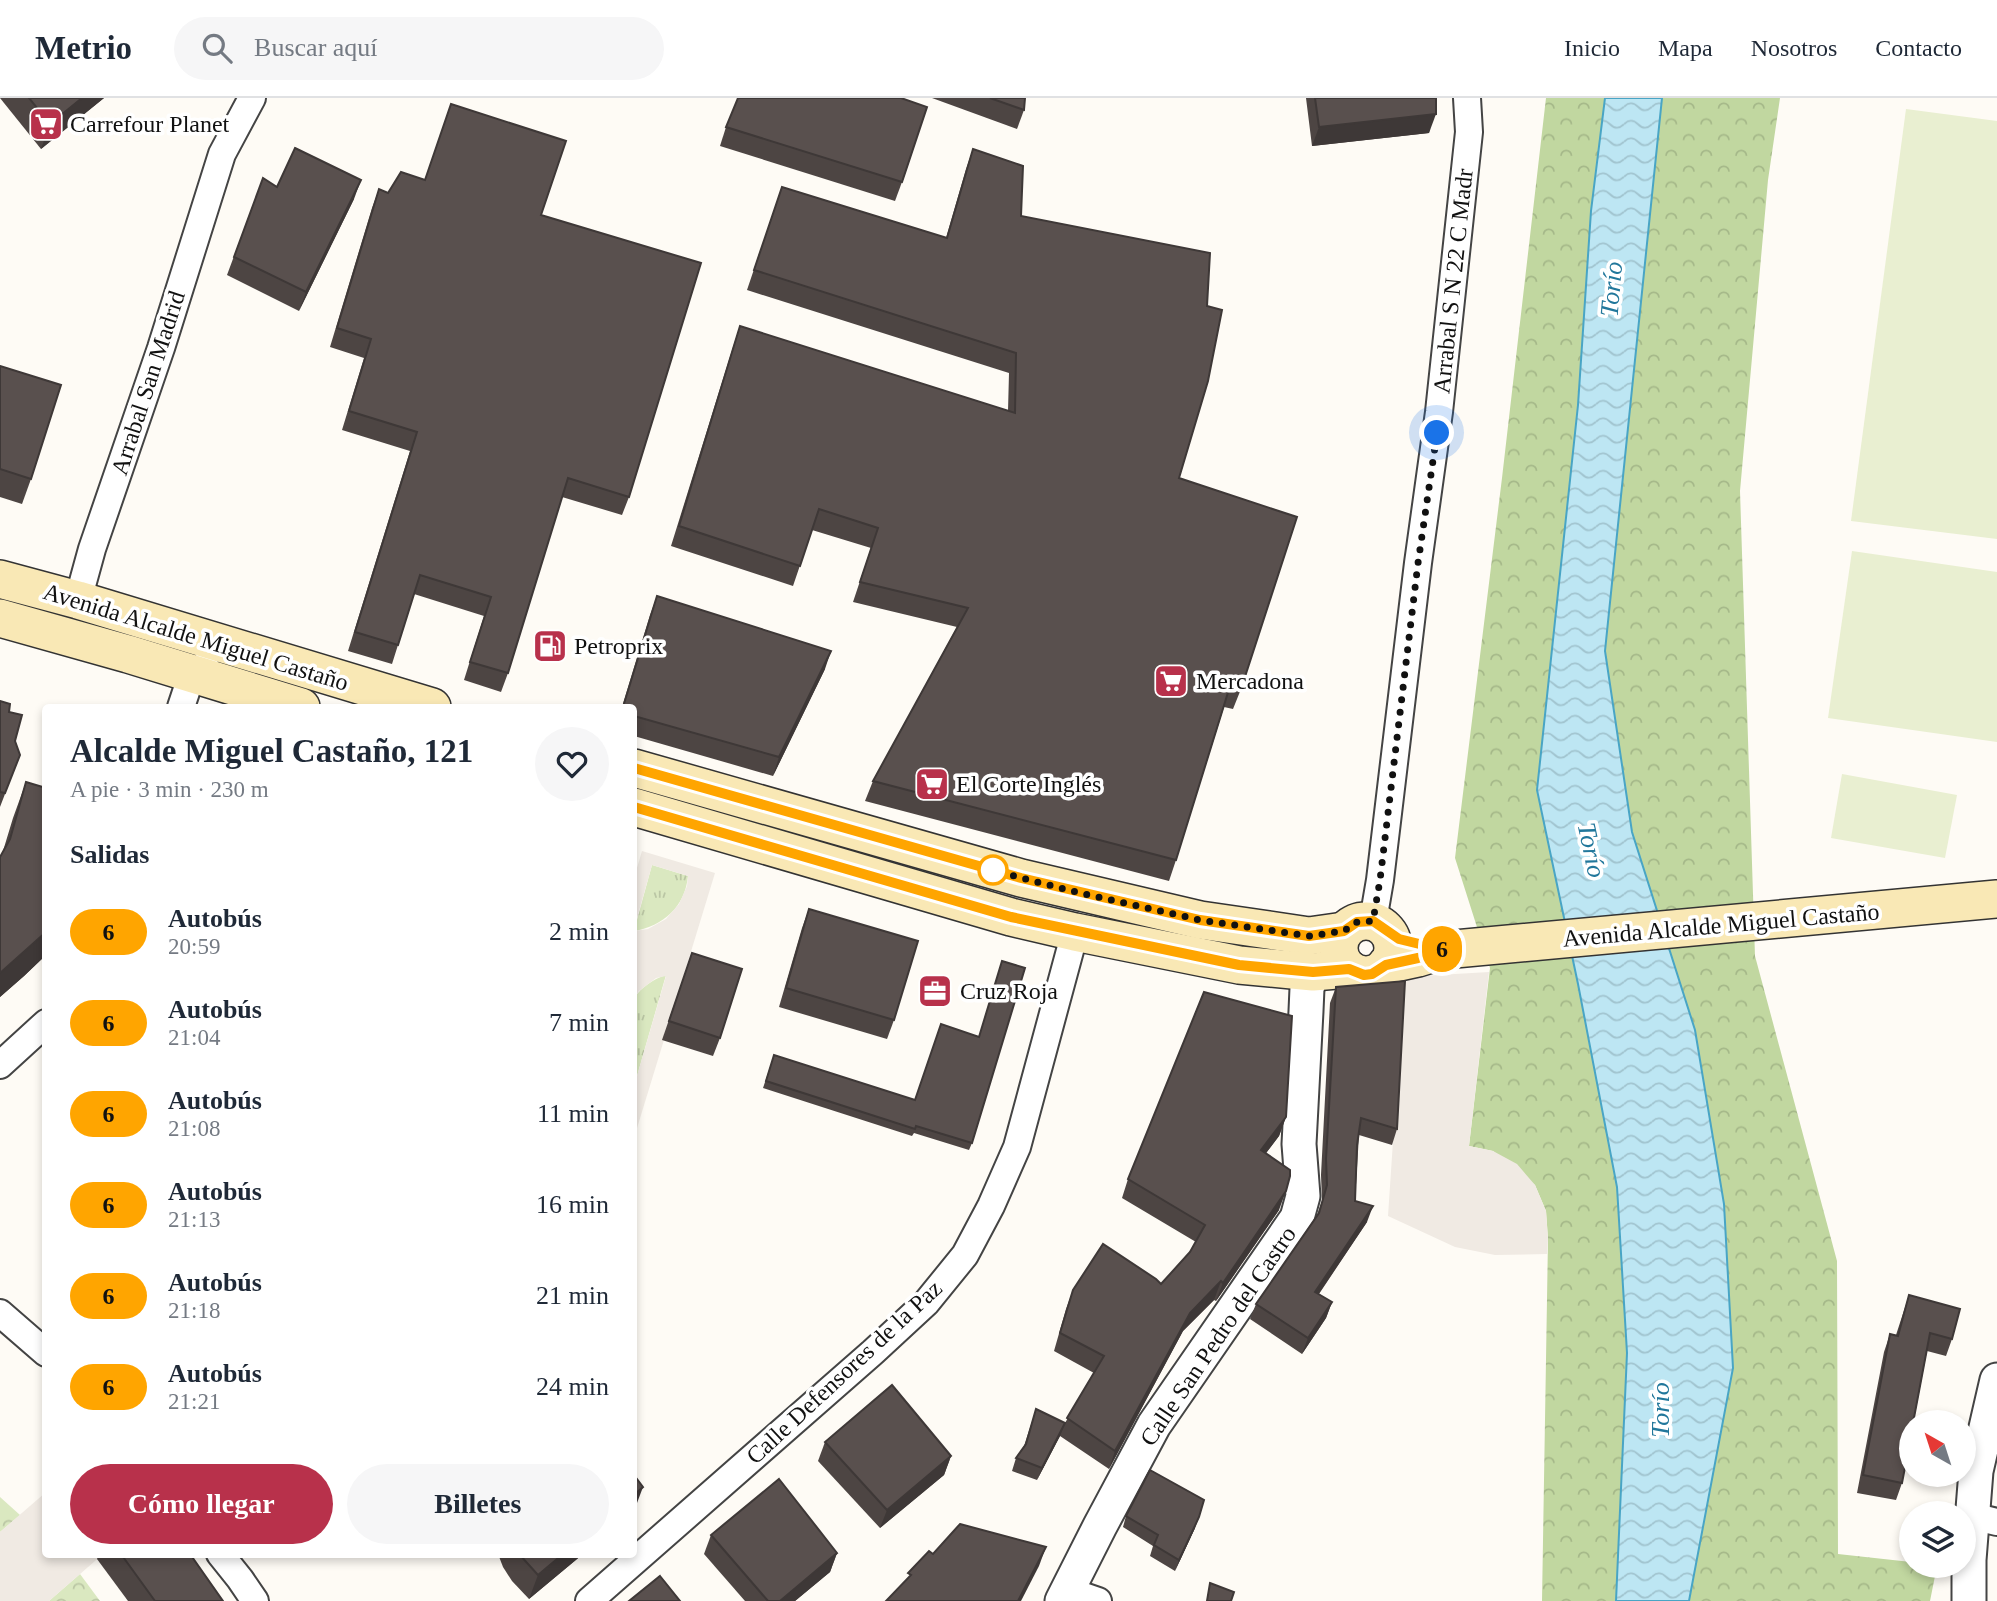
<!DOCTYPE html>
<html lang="es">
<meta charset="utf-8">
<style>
body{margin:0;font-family:Georgia,serif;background:#f6f6f7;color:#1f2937;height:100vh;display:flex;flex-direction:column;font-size:26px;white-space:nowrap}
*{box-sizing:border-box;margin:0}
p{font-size:23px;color:#747a83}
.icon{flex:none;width:38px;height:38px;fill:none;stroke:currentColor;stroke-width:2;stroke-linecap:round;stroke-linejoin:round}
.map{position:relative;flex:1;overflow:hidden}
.details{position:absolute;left:42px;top:606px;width:595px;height:854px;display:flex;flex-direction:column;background:#fff;border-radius:7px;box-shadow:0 4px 10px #0003}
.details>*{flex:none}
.badge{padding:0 14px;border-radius:23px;font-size:24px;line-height:46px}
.needle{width:46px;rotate:321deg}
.controls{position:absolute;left:1899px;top:1312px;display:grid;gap:14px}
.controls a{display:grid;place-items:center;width:77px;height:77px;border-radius:50%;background:#fff;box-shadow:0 4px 10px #0003;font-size:35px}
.you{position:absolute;width:35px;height:35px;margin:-18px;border:5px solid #fff;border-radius:50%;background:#1a73e8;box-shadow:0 0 0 10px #1a73e833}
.map>.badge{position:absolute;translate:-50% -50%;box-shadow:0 0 0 4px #fff}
h2{padding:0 28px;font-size:26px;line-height:63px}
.round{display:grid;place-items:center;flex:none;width:74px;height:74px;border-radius:37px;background:#f6f6f7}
.overview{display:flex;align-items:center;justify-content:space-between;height:119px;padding:0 28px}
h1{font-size:33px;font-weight:700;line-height:52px}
.action{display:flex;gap:14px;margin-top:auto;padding:14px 28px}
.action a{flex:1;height:80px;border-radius:42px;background:#b8314b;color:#fff;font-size:28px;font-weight:700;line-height:80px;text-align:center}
.action a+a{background:#f6f6f7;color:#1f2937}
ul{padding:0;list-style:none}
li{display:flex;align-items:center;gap:21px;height:91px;padding:0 28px}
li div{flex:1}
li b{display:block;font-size:26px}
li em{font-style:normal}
li .badge{min-width:77px;font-weight:700;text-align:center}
header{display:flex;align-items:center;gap:42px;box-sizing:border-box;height:98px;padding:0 35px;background:#fff;border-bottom:2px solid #e0e1e3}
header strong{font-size:33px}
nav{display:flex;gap:38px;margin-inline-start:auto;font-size:24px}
.search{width:490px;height:63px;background:#f6f6f7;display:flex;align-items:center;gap:18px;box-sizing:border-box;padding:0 24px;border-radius:38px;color:#747a83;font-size:26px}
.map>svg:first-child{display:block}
.grass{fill:url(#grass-tufts)}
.forest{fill:url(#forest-crowns)}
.park{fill:url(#park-crowns)}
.pitch{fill:#e9efd1}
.plaza{fill:#f0eae3}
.water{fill:url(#water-waves);stroke:#49a5c5;stroke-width:2}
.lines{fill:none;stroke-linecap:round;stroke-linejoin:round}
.minor-casing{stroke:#444;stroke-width:30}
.tertiary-casing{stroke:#444;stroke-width:37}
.secondary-casing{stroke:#333;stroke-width:40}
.minor{stroke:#fff;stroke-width:26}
.tertiary{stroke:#fff;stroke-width:33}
.secondary{stroke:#f9e8b5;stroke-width:37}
.wall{fill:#4d4543}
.shaded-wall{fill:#3e3837}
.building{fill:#59504e;stroke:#3e3837;stroke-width:2}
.line-casing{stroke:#fff;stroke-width:16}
.line{stroke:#ffa500;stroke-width:10}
.walk{stroke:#111;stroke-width:7;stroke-dasharray:0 12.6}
.stop-dot{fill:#fff;stroke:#ffa500;stroke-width:3.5}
.labels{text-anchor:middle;stroke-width:7;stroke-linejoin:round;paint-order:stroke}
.poi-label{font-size:24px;fill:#111;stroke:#fff;text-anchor:start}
.street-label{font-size:24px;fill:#111;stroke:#fff}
.water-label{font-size:26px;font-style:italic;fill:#21779b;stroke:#fff}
</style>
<header>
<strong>Metrio</strong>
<div class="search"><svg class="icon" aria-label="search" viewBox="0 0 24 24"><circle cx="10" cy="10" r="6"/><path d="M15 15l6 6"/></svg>Buscar aquí</div>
<nav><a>Inicio</a><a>Mapa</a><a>Nosotros</a><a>Contacto</a></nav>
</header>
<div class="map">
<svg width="1997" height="1503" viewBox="0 0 1997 1503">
<defs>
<pattern id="grass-tufts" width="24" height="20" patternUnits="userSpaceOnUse" patternTransform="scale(1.75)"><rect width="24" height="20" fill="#dae8c0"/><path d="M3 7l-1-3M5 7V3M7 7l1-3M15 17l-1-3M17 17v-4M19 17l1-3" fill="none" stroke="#bac6a4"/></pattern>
<pattern id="forest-crowns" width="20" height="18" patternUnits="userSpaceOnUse" patternTransform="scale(1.75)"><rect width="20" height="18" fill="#c1d7a0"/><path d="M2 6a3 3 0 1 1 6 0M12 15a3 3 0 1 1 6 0" fill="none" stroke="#a5b889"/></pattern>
<pattern id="park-crowns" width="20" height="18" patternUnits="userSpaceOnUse" patternTransform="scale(1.75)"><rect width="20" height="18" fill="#dae8c0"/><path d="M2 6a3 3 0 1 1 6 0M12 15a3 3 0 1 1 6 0" fill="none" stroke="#bac6a4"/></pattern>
<pattern id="water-waves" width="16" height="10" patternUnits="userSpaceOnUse" patternTransform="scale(1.75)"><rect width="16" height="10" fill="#bde6f3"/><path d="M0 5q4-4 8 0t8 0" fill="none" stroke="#a1c4cf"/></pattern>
</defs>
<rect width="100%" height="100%" fill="#fefbf5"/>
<g class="grass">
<path d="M652,767L688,778C685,809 663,828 634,833Z"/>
<path d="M666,877L637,978L634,975V900C642,889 653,881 666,877Z"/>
</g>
<polygon class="forest" points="1546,0 1780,0 1768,82 1740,393 1755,858 1837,1163 1838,1456 1911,1464 1911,1468 1937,1468 1930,1503 1542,1503 1548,1141 1546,1113 1535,1087 1493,1053 1469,1048 1490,870 1455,760 1502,380"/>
<g class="park">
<polygon points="0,1399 20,1417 0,1434"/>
<polygon points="80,1476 100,1503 49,1503"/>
</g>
<g class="pitch">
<polygon points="1906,11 1997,23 1997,441 1851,423"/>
<polygon points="1852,453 1997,474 1997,644 1828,620"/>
<polygon points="1842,676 1957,697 1945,760 1831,740"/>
</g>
<g class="plaza">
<polygon points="642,753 715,775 634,1040 634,975 637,978 666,878 656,880 639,893 634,900 634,833 648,831 666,821 679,806 687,788 688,778 652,767 634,831 634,780"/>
<polygon points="1489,874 1469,1048 1493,1053 1517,1066 1535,1087 1546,1113 1548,1141 1547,1156 1495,1157 1455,1149 1388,1118 1404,879"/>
<polygon points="45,1395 46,1456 103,1456 49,1503 0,1503 0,1434"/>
</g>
<polygon class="water" points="1605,0 1662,0 1605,553 1632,734 1695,932 1724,1106 1733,1270 1689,1503 1616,1503 1627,1255 1617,1089 1578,886 1537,692 1578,307 1591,113"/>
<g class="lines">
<g class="minor-casing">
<g id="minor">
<polyline points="78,502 92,451 161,250 222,56 252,0"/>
<polyline points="181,609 192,576 205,567"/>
<polyline points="1373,823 1380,782 1418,465 1439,314 1469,34 1467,0"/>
<polyline points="0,967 46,925"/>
<polyline points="0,1215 46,1255"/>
<polyline points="1972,1418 1997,1424"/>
<polyline points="220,1456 240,1481 255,1503"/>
<polyline points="1069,1493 1098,1503"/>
<polyline points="589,1503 873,1254 926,1205 965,1157 991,1108 1017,1049 1075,834"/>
</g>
</g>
<g class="tertiary-casing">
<g id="tertiary">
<polyline points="1062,1503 1100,1428 1154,1327 1297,1120 1303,1098 1299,1046 1306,913 1307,890 1313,874"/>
<polyline points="1969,1503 1969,1462 1976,1373 1997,1282"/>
</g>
</g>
<g class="secondary-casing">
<g id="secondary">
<polyline points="0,481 78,502 432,609"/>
<polyline points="0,520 128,556 301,609"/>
<polyline points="634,670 1021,780 1200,822 1309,838 1344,833"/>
<polyline points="634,709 1011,819 1075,834 1239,867 1313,874 1349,871"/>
<circle cx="1366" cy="850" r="27"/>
<polyline points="1386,867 1418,860 1444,852 1997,801"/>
</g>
</g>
<use href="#minor" class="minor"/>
<use href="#tertiary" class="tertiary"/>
<use href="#secondary" class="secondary"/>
</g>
<g class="wall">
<polygon points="0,0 104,0 41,51"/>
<polygon points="932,0 1025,0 1024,12 1017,31"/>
<polygon points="1306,0 1436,0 1429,35 1312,48"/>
<polygon points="726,29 902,84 895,103 720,48"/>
<polygon points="973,51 1021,118 1179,380 1241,591 1233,611 1224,609 1176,762 1169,783 865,703 873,683 957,529 853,504 871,450 812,432 793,488 671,448 733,249 740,228 1008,313 1009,275 747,192 775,109 946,140 966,71"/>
<polygon points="263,80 277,89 354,101 299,213 227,177"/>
<polygon points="379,91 388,95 541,117 629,399 622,417 562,399 508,575 501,594 464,582 484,518 414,496 392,566 348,553 410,353 342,332 364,260 330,249 372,110"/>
<polygon points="0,268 31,381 22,406 0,399"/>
<polygon points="657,498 825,571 773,678 634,638 634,609 622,609 650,517"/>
<polygon points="0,603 9,614 15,643 20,657 0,709"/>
<polygon points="26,684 46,690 46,857 24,878 0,899 0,759 3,753 13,720"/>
<polygon points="809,811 894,922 887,941 779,909 802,830"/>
<polygon points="692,855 720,940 713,958 662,942"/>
<polygon points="1336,889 1397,1031 1392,1047 1359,1037 1355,1103 1367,1124 1319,1196 1332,1204 1326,1220 1302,1256 1250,1221 1256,1206 1317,1117 1322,1103 1321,1077 1330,905"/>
<polygon points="774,957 972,1045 969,1052 914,1035 912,1038 763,990"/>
<polygon points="1286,1019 1279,1038 1266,1055 1279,1112 1216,1203 1214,1202 1183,1233 1109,1371 1060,1338 1037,1382 1012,1373 1016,1360 1024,1348 1036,1311 1065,1325 1094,1275 1054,1253 1066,1211 1073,1192 1161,1186 1190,1154 1196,1144 1122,1100 1128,1081"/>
<polygon points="1909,1197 1952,1241 1946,1258 1927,1253 1902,1385 1896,1402 1857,1395 1884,1254 1890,1236 1896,1237"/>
<polygon points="825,1344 951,1358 944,1377 880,1430 818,1363"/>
<polygon points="1126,1418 1195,1430 1175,1473 1150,1458 1153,1448 1123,1429"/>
<polygon points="711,1437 837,1455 830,1474 795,1503 745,1503 704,1456"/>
<polygon points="99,1456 190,1456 223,1503 128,1503 97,1461"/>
<polygon points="498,1456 583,1456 529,1501 512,1483 503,1469"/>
</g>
<g class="shaded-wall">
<polygon points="82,0 104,0 41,51 50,26"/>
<polygon points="1436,16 1429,35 1312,48 1319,29"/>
<polygon points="361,82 354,101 299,213 306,194"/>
<polygon points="831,553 825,571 773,678 779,659"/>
<polygon points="46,834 46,857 24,878 0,899 0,875"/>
<polygon points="1286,1019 1279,1038 1254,1071 1261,1052"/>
<polygon points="1286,1093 1279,1112 1216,1203 1223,1185"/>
<polygon points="1373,1108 1367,1124 1309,1210 1315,1194"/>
<polygon points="1221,1183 1214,1202 1183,1233 1109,1371 1115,1353 1190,1215"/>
<polygon points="1332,1204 1326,1220 1302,1256 1308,1240"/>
<polygon points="1065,1325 1060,1338 1037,1382 1042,1370"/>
<polygon points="951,1358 944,1377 880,1430 887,1412"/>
<polygon points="643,1389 634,1413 634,1397"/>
<polygon points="1199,1419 1195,1430 1175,1473 1179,1462"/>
<polygon points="1046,1449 1039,1468 1021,1503 1018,1503"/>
<polygon points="837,1455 830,1474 795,1503 780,1503"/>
<polygon points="563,1456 583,1456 529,1501 538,1477"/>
</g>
<g class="building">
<polygon points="29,0 82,0 50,26"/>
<polygon points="738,0 901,0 927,9 902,84 726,29"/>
<polygon points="990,0 1025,0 1024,12"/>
<polygon points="1315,0 1436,0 1436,16 1319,29"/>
<polygon points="451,6 566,43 541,117 701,165 629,399 568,380 508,575 470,564 491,499 420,477 398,547 355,534 417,334 349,313 371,241 337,230 379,91 388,95 401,74 425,82"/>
<polygon points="295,50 361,82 306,194 234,159 263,80 277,89"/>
<polygon points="973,51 1023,68 1021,118 1210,155 1207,208 1222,212 1208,283 1179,380 1297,419 1241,591 1230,588 1176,762 873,683 968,510 860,484 878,430 819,411 800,468 679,428 740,228 1015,315 1016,255 754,172 782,89 947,140"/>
<polygon points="0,268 61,287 31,381 0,371"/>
<polygon points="657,498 831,553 779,659 634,618 634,609 623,609"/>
<polygon points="0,603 10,606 9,614 22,617 15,643 20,657 5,695 0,694"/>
<polygon points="26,684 46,690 46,834 0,875 0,759 10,741"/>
<polygon points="809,811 918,843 894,922 786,890"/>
<polygon points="692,855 742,871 720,940 669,923"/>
<polygon points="1002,863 1025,870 972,1045 916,1028 915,1031 766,983 774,957 915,1002 941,926 979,939"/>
<polygon points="1405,883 1397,1031 1361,1020 1357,1047 1355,1103 1373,1108 1315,1194 1332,1204 1308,1240 1256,1206 1319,1115 1327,1087 1326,1061 1336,889"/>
<polygon points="1204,894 1292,918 1286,1019 1261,1052 1290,1072 1290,1078 1286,1093 1223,1185 1221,1183 1190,1215 1115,1353 1067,1320 1104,1258 1060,1235 1073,1192 1103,1146 1156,1181 1161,1186 1190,1154 1205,1127 1128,1081"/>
<polygon points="1909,1197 1960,1211 1952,1241 1930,1235 1913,1325 1911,1325 1911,1338 1902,1385 1863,1377 1890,1236 1898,1238"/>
<polygon points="892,1287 951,1358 887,1412 825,1344"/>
<polygon points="1036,1311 1065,1325 1042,1370 1016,1360 1026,1346"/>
<polygon points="1150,1372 1204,1402 1199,1419 1179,1462 1154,1447 1158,1437 1126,1418"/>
<polygon points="634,1377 643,1389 634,1397"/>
<polygon points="779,1381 837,1455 780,1503 768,1503 711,1437"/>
<polygon points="960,1426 1046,1449 1018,1503 886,1503 911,1477 908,1475 929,1453 933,1456"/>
<polygon points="121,1456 190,1456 223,1503 155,1503"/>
<polygon points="519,1456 563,1456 538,1477"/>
<polygon points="660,1478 680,1503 629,1503"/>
<polygon points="1210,1485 1234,1494 1231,1503 1207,1503"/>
</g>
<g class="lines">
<g class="line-casing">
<polyline id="line" points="634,670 1021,780 1200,822 1309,838 1344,833 1357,824 1373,823 1399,841 1444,852 1418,860 1386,867 1372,876 1364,877 1349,871 1313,874 1239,867 1011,819 634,709"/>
</g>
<use href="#line" class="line"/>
<polyline class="walk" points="993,772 991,772 1076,794 1200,822 1309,838 1344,833 1357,824 1373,823 1380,782 1418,465 1437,335"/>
</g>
<defs>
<g id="supermarket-square" transform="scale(1.75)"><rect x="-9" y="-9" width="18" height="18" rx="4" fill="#b8314b" stroke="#fff"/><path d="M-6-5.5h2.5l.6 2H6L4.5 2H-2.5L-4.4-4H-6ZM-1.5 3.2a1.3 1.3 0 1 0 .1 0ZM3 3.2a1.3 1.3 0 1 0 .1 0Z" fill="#fff"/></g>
<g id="fuel-square" transform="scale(1.75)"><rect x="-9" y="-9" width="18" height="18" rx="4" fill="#b8314b" stroke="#fff"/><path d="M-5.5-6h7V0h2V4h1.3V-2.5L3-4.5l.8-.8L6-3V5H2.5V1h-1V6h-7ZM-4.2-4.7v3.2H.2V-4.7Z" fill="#fff"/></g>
<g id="office-square" transform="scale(1.75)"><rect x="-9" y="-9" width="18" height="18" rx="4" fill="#b8314b" stroke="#fff"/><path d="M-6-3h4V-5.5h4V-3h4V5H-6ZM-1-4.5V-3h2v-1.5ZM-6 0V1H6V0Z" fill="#fff"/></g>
</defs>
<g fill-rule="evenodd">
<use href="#supermarket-square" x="46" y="26"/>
<use href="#fuel-square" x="550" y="548"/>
<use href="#supermarket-square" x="1171" y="583"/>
<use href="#supermarket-square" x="932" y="686"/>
<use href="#office-square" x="935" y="893"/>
</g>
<circle class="stop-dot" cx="993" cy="772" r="14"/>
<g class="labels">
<g class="poi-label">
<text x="70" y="34">Carrefour Planet</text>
<text x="574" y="556">Petroprix</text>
<text x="1196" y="591">Mercadona</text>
<text x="956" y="694">El Corte Inglés</text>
<text x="960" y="901">Cruz Roja</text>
</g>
<g class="street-label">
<text transform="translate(1453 183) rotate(-84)" y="8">Arrabal S N 22 C Madr</text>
<text transform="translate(148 285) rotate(-72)" y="8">Arrabal San Madrid</text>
<text transform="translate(196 539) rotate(17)" y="8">Avenida Alcalde Miguel Castaño</text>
<text transform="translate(1721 827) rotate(-5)" y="8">Avenida Alcalde Miguel Castaño</text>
<text transform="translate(1218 1238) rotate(-56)" y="8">Calle San Pedro del Castro</text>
<text transform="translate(844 1274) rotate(-43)" y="8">Calle Defensores de la Paz</text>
</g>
<g class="water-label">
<text transform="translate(1611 191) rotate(-85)" y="9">Torío</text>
<text transform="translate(1592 752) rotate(78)" y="9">Torío</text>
<text transform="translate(1660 1312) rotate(-90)" y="9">Torío</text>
</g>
</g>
</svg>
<div class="controls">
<a><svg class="needle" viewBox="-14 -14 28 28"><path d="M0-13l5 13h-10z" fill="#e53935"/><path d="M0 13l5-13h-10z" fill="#747a83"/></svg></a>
<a><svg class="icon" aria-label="layers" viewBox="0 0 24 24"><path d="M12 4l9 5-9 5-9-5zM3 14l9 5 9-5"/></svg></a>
</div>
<div class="you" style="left:1437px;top:335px"></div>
<b class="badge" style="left:1442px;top:851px;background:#ffa500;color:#111">6</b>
<section class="details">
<div class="overview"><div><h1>Alcalde Miguel Castaño, 121</h1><p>A pie · 3 min · 230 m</p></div><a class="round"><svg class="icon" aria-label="heart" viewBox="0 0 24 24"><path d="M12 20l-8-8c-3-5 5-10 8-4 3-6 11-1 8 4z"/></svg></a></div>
<h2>Salidas</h2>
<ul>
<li><span class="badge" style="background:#ffa500;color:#111">6</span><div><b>Autobús</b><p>20:59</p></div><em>2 min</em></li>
<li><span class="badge" style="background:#ffa500;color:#111">6</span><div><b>Autobús</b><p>21:04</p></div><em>7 min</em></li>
<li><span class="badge" style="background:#ffa500;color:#111">6</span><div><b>Autobús</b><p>21:08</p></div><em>11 min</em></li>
<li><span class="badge" style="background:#ffa500;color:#111">6</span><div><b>Autobús</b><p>21:13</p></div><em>16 min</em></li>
<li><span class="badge" style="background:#ffa500;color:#111">6</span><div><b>Autobús</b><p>21:18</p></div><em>21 min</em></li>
<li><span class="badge" style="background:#ffa500;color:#111">6</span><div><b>Autobús</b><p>21:21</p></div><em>24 min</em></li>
</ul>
<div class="action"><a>Cómo llegar</a><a>Billetes</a></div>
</section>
</div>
